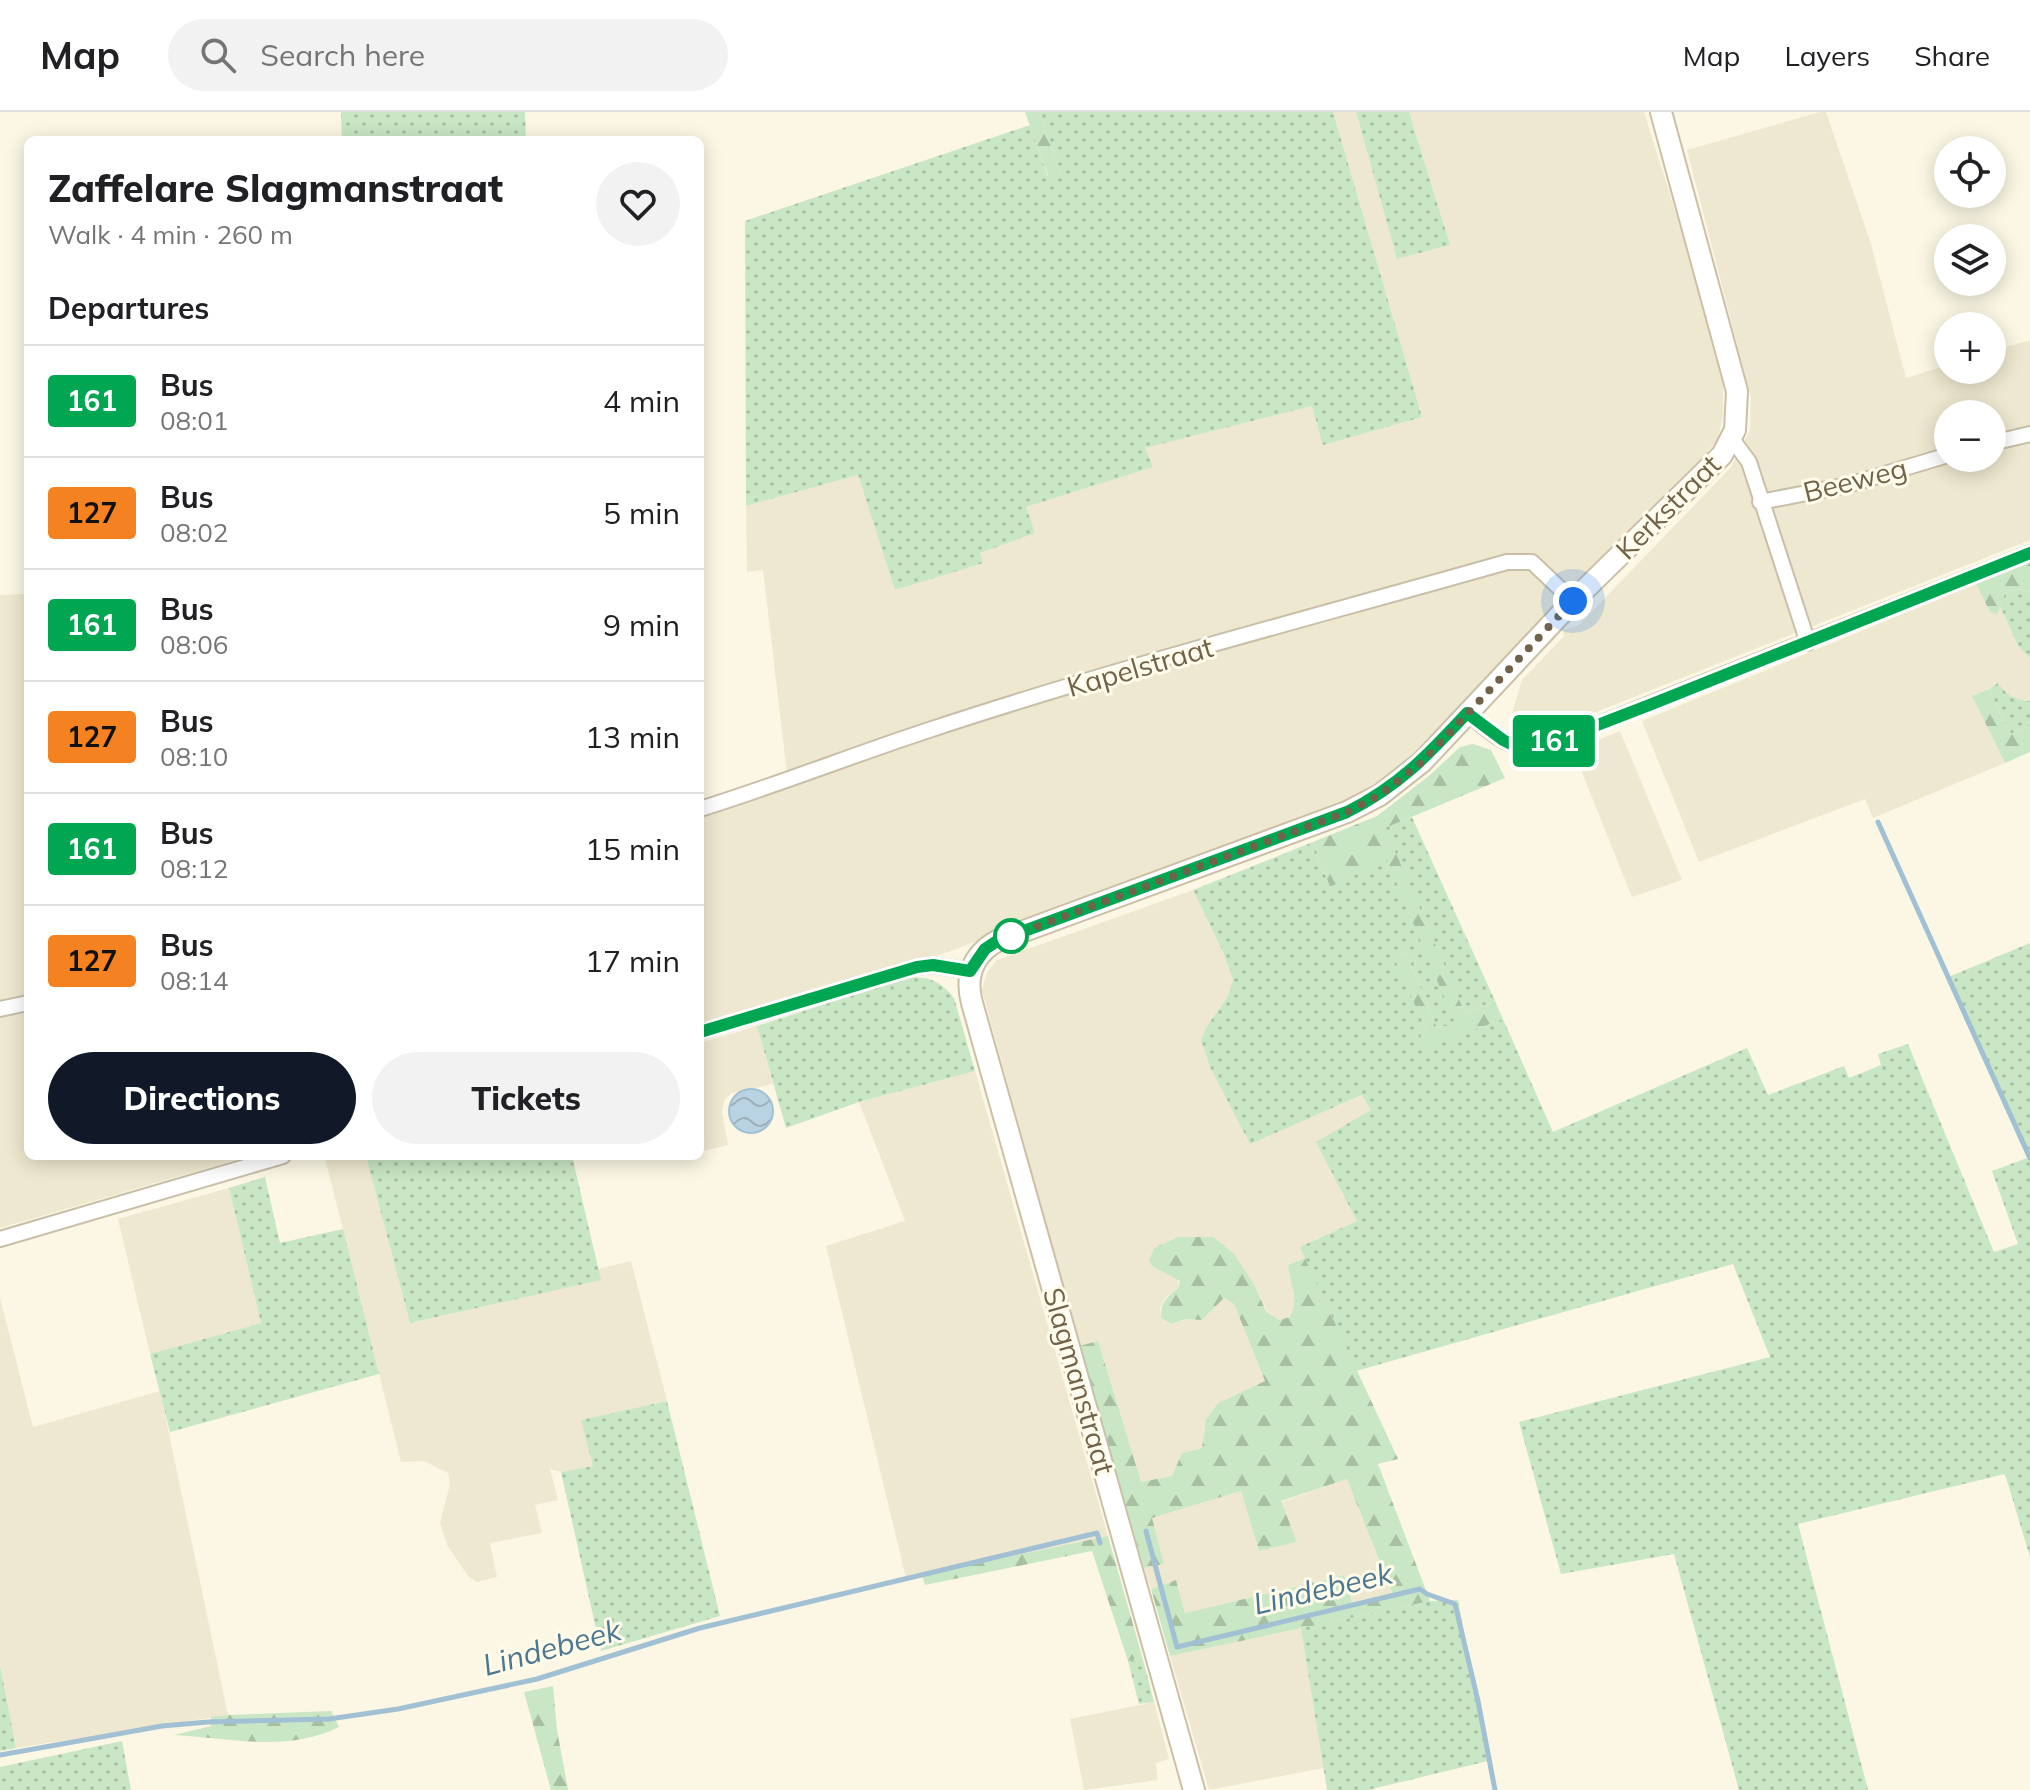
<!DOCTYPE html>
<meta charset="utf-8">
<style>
body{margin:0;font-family:Mulish,sans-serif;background:#f2f2f2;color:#202124;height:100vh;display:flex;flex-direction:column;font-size:30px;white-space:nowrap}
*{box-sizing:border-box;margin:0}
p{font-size:26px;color:#757577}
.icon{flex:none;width:44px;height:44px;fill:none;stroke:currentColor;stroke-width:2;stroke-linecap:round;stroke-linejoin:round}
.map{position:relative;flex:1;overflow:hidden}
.sheet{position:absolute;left:24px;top:24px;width:680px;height:1024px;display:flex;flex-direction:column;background:#fff;border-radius:12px;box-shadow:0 4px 20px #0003}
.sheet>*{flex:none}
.badge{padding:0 16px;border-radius:6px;font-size:28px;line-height:52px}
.fabs{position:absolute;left:1934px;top:24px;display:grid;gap:16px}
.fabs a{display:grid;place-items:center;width:72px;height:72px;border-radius:50%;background:#fff;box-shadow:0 4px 20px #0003;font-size:40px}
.you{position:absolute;width:40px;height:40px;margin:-20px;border:6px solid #fff;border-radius:50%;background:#1a73e8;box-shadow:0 0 0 12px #1a73e833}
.map>.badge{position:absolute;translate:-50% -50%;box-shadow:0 0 0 4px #fff}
h2{padding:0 24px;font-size:30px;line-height:72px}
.round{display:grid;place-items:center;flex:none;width:84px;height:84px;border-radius:42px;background:#f2f2f2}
.head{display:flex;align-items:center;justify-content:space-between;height:136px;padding:0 24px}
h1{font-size:38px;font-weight:800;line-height:60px}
.button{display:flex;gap:16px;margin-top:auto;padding:16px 24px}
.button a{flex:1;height:92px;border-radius:48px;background:#111827;color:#fff;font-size:32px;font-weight:800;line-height:92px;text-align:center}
.button a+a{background:#f2f2f2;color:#202124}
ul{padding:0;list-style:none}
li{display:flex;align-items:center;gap:24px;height:112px;padding:0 24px;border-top:2px solid #e0e0e0}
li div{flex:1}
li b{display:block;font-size:30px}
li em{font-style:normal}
li .badge{min-width:88px;font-weight:700;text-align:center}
header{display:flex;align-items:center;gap:48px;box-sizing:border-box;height:112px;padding:0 40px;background:#fff;border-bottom:2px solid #e0e0e0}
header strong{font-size:38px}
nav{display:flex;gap:44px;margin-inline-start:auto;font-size:28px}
.search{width:560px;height:72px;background:#f2f2f2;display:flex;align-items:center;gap:20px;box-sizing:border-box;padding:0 28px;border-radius:44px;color:#757577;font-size:30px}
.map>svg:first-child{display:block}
.residential{fill:#efe8d0;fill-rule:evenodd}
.grass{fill:url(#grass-dots)}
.forest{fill:url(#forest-firs)}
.water{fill:url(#water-waves);stroke:#a1c0d4;stroke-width:2}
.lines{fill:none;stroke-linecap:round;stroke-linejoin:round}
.stream{stroke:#a1c0d4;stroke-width:5}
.minor-casing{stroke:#c8bfa9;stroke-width:18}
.secondary-casing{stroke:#cbc0a7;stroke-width:24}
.minor{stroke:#fff;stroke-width:14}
.secondary{stroke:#fff;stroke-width:20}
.line-casing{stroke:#fff;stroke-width:18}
.line{stroke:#00a651;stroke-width:12}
.walk{stroke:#71624b;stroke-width:8;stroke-dasharray:0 14.4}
.stop-dot{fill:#fff;stroke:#00a651;stroke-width:4}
.labels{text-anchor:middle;stroke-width:6;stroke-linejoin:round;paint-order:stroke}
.street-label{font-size:28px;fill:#71624b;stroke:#fefbea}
.water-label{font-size:30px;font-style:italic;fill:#4d7691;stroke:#fefbea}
</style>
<header>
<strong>Map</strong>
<div class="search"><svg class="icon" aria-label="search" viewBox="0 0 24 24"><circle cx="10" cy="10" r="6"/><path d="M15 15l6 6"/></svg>Search here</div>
<nav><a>Map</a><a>Layers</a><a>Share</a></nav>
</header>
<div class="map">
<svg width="2030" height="1678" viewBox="0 0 2030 1678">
<defs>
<pattern id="grass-dots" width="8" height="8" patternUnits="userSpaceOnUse" patternTransform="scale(2)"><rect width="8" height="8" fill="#c9e7c4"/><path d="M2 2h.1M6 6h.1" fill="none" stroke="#a8bfa1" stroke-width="1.8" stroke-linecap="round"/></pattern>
<pattern id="forest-firs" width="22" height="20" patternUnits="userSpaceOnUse" patternTransform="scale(2)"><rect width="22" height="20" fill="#c9e7c4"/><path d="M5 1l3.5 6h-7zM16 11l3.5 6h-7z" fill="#a8bfa1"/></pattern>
<pattern id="water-waves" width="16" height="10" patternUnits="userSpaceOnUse" patternTransform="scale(2)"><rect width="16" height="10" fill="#bad3e3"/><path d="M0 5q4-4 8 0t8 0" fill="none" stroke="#9cafba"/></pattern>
</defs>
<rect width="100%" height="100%" fill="#fbf7e4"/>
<g class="residential">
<polygon points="1333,0 1356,0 1397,147 1450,133 1409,0 1644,0 1698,172 1723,270 1723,302 1718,327 1696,354 1575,473 1410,649 1380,671 1354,686 1252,727 948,840 700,912 700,690 787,661 763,458 747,460 746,394 858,363 896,478 982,450 980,441 1034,421 1026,395 1152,355 1144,336 1312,294 1422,305"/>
<path d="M1820,0H1826L1871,132L1906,266L1948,253V258H1992V239L2030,228V428L1576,608L1536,621L1520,617L1510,608L1522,568L1564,524L1563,518L1579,513L1731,355L1750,318L1751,286L1687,38ZM1948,302H1992V346H1948Z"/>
<polygon points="1976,472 1990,500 1997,503 2000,494 2018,534 2030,546 2030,589 2016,587 2005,582 1998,572 1973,585 2005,651 1873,706 1865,687 1699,750 1642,609"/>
<polygon points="28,482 28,1044 249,1044 0,1116 0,483"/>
<polygon points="1620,619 1682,768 1632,785 1573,638"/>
<polygon points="1193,778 1223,840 1233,869 1227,886 1207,914 1202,928 1210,955 1250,1031 1363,983 1372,998 1357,1109 1301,1135 1305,1146 1288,1153 1295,1185 1295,1197 1290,1205 1279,1208 1267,1199 1255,1174 1214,1125 1179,1125 1178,1176 1165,1186 1160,1196 1161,1206 1171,1212 1185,1207 1202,1208 1224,1186 1234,1192 1265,1269 1218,1291 1206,1307 1202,1336 1182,1341 1172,1364 1140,1370 1098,1229 1079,1234 982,878 987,860 997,848"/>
<polygon points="757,914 773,972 732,981 725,987 722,999 728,1033 700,1040 700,931"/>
<polygon points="975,959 1108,1424 906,1466 826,1134 905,1109 859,990"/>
<polygon points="331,1044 366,1044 410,1211 600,1168 598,1157 631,1149 667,1289 582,1308 593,1354 561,1360 550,1357 558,1388 535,1393 542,1421 490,1431 497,1465 477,1470 468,1464 447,1433 440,1411 450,1372 448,1361 424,1349 401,1350 325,1046"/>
<polygon points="229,1076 261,1211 150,1242 118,1107"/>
<polygon points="0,1186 33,1315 160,1279 228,1603 16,1636 0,1553"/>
<polygon points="1347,1367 1392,1482 1352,1491 1343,1463 1185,1501 1176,1468 1151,1477 1144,1456 1164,1452 1151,1406 1241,1379 1259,1439 1297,1430 1281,1390"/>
<polygon points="1301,1516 1324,1656 1209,1678 1170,1544"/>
<polygon points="1154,1590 1169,1647 1156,1651 1158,1668 1084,1678 1070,1607"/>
</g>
<g class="grass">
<polygon points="341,0 525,0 526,28 342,28"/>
<polygon points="1039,0 1333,0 1422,305 1323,333 1312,294 1145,336 1153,355 1026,395 1035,421 980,441 983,451 895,478 858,363 746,394 745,109 1030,13 1048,65 1060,60"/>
<polygon points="1356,0 1409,0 1450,133 1397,147"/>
<polygon points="2022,477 2030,480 2030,546 2018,534 2000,494 2006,479"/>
<path d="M1998,571C2007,584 2015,588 2030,589V613L2010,622L1989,577Z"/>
<polygon points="1412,705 1495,889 1465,901 1384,716"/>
<polygon points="1313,730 1330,775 1387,747 1455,909 1437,916 1406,840 1394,844 1427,920 1426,935 1503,907 1553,1020 1747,936 1768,983 1844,954 1849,966 1881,953 1878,942 1908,932 1994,1140 2018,1132 1992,1059 2027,1046 1946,866 2030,831 2030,1445 2005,1362 1798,1412 1868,1678 1739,1678 1674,1442 1561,1462 1519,1310 1770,1245 1733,1152 1356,1259 1300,1135 1357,1109 1316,1030 1371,998 1362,983 1250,1032 1210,955 1201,928 1207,914 1227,886 1233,868 1223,840 1193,778"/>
<path d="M907,866C928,864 941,869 954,886L975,959L859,990L786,1016L757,914Z"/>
<polygon points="366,1044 572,1044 601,1168 410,1211"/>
<polygon points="265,1065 280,1131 343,1117 379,1262 170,1320 150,1242 261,1211 229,1076"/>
<polygon points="667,1289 720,1504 601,1539 561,1360 593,1354 581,1308"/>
<polygon points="1458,1488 1488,1649 1368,1678 1327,1678 1301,1516 1430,1489"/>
<polygon points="1142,1544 1154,1590 1139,1592 1128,1549"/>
<polygon points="0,1553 16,1636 0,1639"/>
<polygon points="122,1629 131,1678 0,1678 0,1655"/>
</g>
<g class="forest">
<polygon points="1025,0 1039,0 1060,60 1049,66"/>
<polygon points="2030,450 2030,480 2022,477 2006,479 1997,503 1990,500 1976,472"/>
<polygon points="1989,577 2010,622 2030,613 2030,640 2005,651 1972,584"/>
<polygon points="1473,632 1491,638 1505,666 1385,716 1465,901 1495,889 1503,907 1426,936 1420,924 1427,920 1393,844 1406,840 1437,916 1454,909 1387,748 1330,775 1313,730 1377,704 1430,663 1460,635"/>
<path d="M1178,1125H1214L1234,1142L1255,1174L1266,1199L1279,1208L1290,1205C1300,1187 1290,1171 1288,1153L1305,1146L1398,1347L1378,1352L1430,1489L1170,1544L1151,1477L1176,1468L1185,1501L1344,1463L1352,1491L1392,1481L1347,1367L1281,1389L1297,1430L1259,1439L1241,1379L1152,1406L1164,1452L1144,1456L1079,1234L1098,1229L1141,1370L1172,1364L1182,1341L1202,1336L1206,1307L1218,1291L1265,1269L1234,1192L1224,1186L1202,1208L1185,1207L1171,1212L1161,1206C1160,1190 1167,1185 1178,1176L1180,1169L1152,1154L1149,1149L1154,1136Z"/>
<polygon points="1108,1424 1142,1544 1128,1549 1092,1439 925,1473 922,1463"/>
<polygon points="553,1574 557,1618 568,1678 551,1678 524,1580"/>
<path d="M331,1599L339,1615C287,1641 230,1626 174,1623L211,1614V1605L228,1603Z"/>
</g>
<circle class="water" cx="751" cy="999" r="22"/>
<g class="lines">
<g class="stream">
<polyline points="1878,710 2030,1046"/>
<polyline points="1146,1419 1177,1535 1420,1477 1427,1482 1455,1492 1478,1589 1495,1678"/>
<polyline points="0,1643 162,1614 208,1610 329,1607 398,1597 537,1567 700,1516 1097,1421 1100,1431"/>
</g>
<g class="minor-casing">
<g id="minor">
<polyline points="1732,327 1749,350 1808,531"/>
<polyline points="1992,331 2030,322"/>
<polyline points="1760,390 1848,373 1948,343"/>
<path d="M1467,601C1512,638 1514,642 1569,624L2030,441"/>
<path d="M700,697C777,673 853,643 929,618C1119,555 1314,505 1507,450H1532L1573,489"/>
<polyline points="0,897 28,891"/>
<polyline points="700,920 917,855 933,853 970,859"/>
<polyline points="0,1127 283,1044"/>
</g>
</g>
<g class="secondary-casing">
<path id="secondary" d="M1194,1678L972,891C965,865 972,843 997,829L1347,700L1380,683L1422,650L1573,489L1722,343L1735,318L1737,279L1661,0"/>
</g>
<use href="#minor" class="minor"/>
<use href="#secondary" class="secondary"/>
</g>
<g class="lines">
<g class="line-casing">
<path id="line" d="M700,920L917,855L933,853L970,859L985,837L997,829L1347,700C1399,674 1428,643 1467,601L1503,628L1517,635L1532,636L1569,624L1652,592L2030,441"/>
</g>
<use href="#line" class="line"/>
<polyline class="walk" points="1011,824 1347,700 1380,683 1422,650 1573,489"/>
</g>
<circle class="stop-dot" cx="1011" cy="824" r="16"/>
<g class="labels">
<g class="street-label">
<text transform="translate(1855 368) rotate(-14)" y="10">Beeweg</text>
<text transform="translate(1668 395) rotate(-45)" y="10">Kerkstraat</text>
<text transform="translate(1140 555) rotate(-16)" y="10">Kapelstraat</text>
<text transform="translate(1079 1269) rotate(74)" y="10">Slagmanstraat</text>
</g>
<g class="water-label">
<text transform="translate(1323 1477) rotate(-13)" y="10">Lindebeek</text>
<text transform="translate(552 1536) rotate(-15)" y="10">Lindebeek</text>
</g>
</g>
</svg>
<div class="fabs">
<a><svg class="icon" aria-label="locate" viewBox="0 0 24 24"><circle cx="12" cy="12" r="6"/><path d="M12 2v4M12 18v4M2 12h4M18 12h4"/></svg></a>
<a><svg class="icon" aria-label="layers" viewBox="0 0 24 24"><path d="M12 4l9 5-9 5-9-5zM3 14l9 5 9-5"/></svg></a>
<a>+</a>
<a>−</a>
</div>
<div class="you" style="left:1573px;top:489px"></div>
<b class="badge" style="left:1554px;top:629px;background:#00a651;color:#fff">161</b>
<section class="sheet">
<div class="head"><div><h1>Zaffelare Slagmanstraat</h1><p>Walk · 4 min · 260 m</p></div><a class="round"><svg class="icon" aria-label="heart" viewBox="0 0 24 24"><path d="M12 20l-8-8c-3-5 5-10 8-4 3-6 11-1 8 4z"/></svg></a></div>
<h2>Departures</h2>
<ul>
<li><span class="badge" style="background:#00a651;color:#fff">161</span><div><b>Bus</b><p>08:01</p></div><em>4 min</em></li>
<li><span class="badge" style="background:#f58220;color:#111">127</span><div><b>Bus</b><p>08:02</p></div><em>5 min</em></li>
<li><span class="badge" style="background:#00a651;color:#fff">161</span><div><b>Bus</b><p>08:06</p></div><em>9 min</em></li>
<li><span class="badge" style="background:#f58220;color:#111">127</span><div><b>Bus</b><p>08:10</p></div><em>13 min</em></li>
<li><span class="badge" style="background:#00a651;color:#fff">161</span><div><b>Bus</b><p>08:12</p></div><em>15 min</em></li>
<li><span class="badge" style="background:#f58220;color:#111">127</span><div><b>Bus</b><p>08:14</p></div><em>17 min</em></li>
</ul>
<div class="button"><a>Directions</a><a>Tickets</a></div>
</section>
</div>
